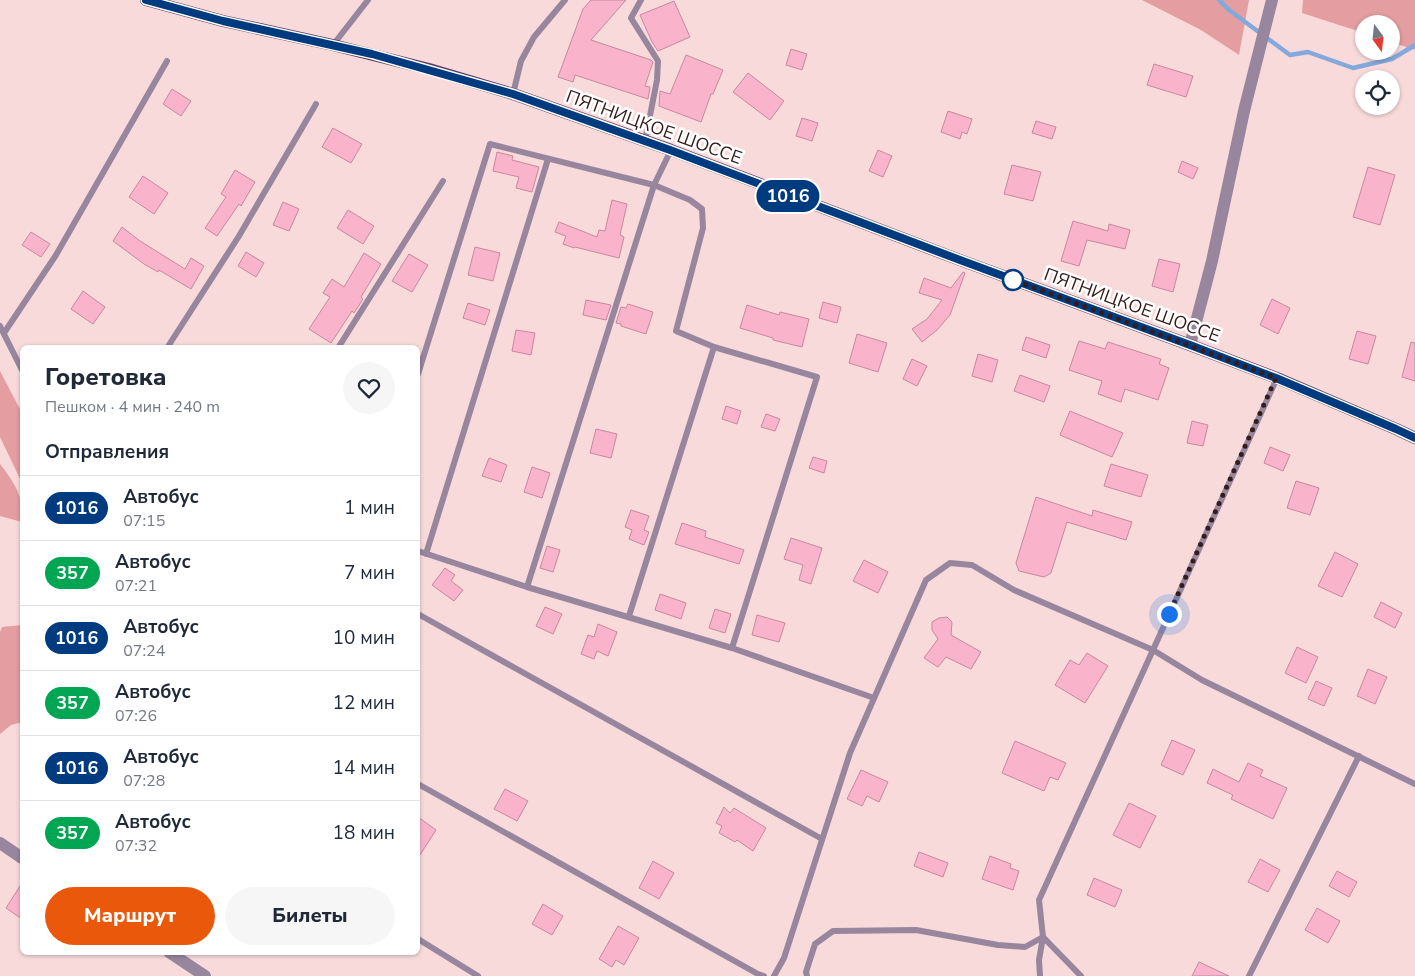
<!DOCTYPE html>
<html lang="ru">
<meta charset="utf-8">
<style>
body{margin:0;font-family:"Nunito Sans",sans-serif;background:#f6f6f7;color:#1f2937;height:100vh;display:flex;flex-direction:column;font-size:19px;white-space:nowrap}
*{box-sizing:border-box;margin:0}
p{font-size:16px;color:#747a83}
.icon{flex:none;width:28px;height:28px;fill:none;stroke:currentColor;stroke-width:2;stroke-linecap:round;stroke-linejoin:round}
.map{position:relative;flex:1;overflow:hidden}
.details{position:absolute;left:20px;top:345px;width:400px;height:610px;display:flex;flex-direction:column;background:#fff;border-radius:8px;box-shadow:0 1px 4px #0004}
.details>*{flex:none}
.badge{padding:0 10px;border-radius:16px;font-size:18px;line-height:32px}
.needle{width:32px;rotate:165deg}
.fabs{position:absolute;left:1355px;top:15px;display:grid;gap:10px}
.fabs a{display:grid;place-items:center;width:45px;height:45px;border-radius:50%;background:#fff;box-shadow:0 1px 4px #0004;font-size:25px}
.you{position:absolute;width:25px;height:25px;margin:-12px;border:4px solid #fff;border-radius:50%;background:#1a73e8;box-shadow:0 0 0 8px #1a73e833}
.map>.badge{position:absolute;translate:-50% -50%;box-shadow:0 0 0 2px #fff}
h2{padding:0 25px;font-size:19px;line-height:45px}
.round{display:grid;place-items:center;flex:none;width:52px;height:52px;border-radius:26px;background:#f6f6f7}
.overview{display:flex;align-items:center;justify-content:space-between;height:85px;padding:0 25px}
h1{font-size:24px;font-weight:800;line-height:38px}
.button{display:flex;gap:10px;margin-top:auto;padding:10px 25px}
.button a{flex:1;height:58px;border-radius:30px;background:#ea580c;color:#fff;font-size:20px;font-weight:800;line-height:58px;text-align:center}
.button a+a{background:#f6f6f7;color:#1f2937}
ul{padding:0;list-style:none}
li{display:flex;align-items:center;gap:15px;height:65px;padding:0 25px;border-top:1px solid #e0e1e3}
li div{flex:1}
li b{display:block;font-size:19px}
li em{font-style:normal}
li .badge{min-width:55px;font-weight:700;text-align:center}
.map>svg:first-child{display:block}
.forest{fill:#e49da0}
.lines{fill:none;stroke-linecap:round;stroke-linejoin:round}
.stream{stroke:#83a8db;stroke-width:4.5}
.building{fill:#f9b4cc;stroke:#c8879e}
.service{stroke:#97869d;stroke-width:6}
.minor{stroke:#97869d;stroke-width:12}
.primary{stroke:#583c63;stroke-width:12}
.line-casing{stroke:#fff;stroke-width:11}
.line{stroke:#003b80;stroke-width:8}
.walk{stroke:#361b1c;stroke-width:5;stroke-dasharray:0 9}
.stop-dot{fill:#fff;stroke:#003b80;stroke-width:2.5}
.labels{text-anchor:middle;stroke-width:5;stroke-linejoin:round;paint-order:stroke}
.street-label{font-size:18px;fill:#361b1c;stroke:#fff}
</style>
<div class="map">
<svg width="1415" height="976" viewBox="0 0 1415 976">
<rect width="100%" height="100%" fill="#f8dada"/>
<g class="forest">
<polygon points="1137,0 1249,0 1239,55 1201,30 1142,0"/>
<polygon points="1303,0 1415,0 1415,50 1391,42 1391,24 1364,24 1364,33 1302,13"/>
<polygon points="0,371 22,413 22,483 0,437"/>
<path d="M0,464C16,485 23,495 22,522L0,516Z"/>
<polygon points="22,625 22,722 11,725 0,734 0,632 2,627"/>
</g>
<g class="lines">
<polyline class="stream" points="1219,0 1229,10 1290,55 1308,52 1353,68 1392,59 1415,45"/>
</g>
<g class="building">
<polygon points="591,0 626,0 591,40 651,60 653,62 645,86 650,87 648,99 575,75 573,82 558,77 583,9"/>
<polygon points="674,1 690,37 658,51 652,42 640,15"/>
<polygon points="791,49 807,54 802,70 786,65"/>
<polygon points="686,55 723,70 713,94 711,94 701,122 659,106 660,91 670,94"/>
<polygon points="1154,64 1193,76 1186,97 1147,85"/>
<polygon points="748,73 784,101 770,120 733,92"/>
<polygon points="172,89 191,101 181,116 163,104"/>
<polygon points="948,111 972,119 967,134 962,132 960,139 941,132"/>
<polygon points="802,118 818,123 812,141 796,136"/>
<polygon points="1036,121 1056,127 1052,139 1032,133"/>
<polygon points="333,128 362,144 351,163 322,147"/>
<polygon points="878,150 892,156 883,177 869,171"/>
<polygon points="497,152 513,156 512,160 539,167 532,192 516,188 519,177 493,171"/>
<polygon points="1182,161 1198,168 1193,179 1178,172"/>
<polygon points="1012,165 1041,172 1033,201 1004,194"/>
<polygon points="1368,167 1395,175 1380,225 1353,217"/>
<polygon points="235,170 255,182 241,206 239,204 217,236 205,228 226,197 221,194"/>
<polygon points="143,176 168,193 154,214 129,197"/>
<polygon points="612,200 627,204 620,235 624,237 619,258 575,247 574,248 563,244 566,236 555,232 559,222 597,237 599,230 605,231"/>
<polygon points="283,202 299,209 289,231 273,225"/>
<polygon points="348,210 374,226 363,244 337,228"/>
<polygon points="1073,221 1108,231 1109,224 1130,230 1125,249 1087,240 1079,266 1061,261"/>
<polygon points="122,227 140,241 185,269 191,258 204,266 191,289 159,270 158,272 144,264 113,241"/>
<polygon points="31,232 50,244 41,257 22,245"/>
<polygon points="475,247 500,253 493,281 468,275"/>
<polygon points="246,252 264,263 256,277 238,266"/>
<polygon points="364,253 381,264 361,297 363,299 354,313 352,311 331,343 309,329 330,297 323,293 332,279 344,287"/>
<polygon points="409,254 428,265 412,292 392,281"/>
<polygon points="1159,259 1180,264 1173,292 1152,286"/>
<polygon points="963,272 965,273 950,315 937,330 922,342 912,329 927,319 942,300 919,293 924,278 951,288"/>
<polygon points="83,291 105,307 93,324 71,309"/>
<polygon points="1272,299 1290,308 1278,334 1260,325"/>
<polygon points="586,300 611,305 606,320 583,315"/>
<polygon points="823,302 841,307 837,323 819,318"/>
<polygon points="468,303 490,310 485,325 463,318"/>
<polygon points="628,304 653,312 646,334 621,326 621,324 616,323 621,307 626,308"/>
<polygon points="747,305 779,315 780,312 809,319 802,347 773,340 773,338 740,328"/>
<polygon points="516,330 535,333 531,355 512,351"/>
<polygon points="1357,331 1376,336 1368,364 1349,359"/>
<polygon points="857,334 887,343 878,372 849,363"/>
<polygon points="1026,337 1050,345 1046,358 1022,350"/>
<polygon points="1079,341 1105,349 1108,342 1161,359 1159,364 1169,368 1158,400 1125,389 1121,402 1098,394 1102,381 1069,370"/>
<polygon points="1411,342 1415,343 1415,381 1402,377"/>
<polygon points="978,354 998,360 992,382 972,376"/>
<polygon points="912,359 927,366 917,386 903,379"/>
<polygon points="1020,375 1050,386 1044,402 1014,391"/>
<polygon points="726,406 741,411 737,424 722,419"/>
<polygon points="1070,411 1123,433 1112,457 1060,435"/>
<polygon points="766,414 780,419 775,431 761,427"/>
<polygon points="1192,421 1208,425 1203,446 1187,443"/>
<polygon points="596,429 617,434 611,458 590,453"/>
<polygon points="1270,447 1290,455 1283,471 1264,463"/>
<polygon points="813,457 827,461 824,473 809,468"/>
<polygon points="489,458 507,465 501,482 482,476"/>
<polygon points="1111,464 1148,475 1141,497 1104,486"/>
<polygon points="532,467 550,473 542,498 524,492"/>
<polygon points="1296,481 1319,488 1310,515 1287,508"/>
<polygon points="1036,497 1092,516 1093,510 1132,522 1126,540 1067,522 1051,573 1044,577 1019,571 1016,563"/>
<polygon points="631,510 649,516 644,530 649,532 644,545 629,539 632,530 625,527"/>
<polygon points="682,523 706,531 705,537 744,550 739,564 675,544"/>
<polygon points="791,538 822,548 811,584 799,580 803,565 784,559"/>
<polygon points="547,546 560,550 553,572 540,568"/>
<polygon points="1335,552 1358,564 1342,597 1318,586"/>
<polygon points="864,560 888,572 878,593 853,581"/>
<polygon points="445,568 455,575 451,581 463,590 454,601 432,585"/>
<polygon points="660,594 686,603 681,619 655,610"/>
<polygon points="1381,602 1402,613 1395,628 1374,617"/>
<polygon points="545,607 562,614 553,634 536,626"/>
<polygon points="715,609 731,614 725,633 709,628"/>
<polygon points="757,615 785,623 779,642 752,635"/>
<polygon points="947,617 952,622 951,635 981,652 971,669 946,657 938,667 924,658 938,639 932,630 932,622 939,618"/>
<polygon points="598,624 617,632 608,656 597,651 594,659 581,654 588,635 594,637"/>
<polygon points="1297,647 1318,657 1306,683 1285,673"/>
<polygon points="1087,653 1108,666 1085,703 1055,685 1070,660 1079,665"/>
<polygon points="1368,669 1387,677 1375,704 1357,696"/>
<polygon points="1316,681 1332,688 1324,706 1308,699"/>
<polygon points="1172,740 1195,750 1183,775 1161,765"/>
<polygon points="1015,741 1066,763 1058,780 1050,777 1044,791 1002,773"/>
<polygon points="1248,763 1263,770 1260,776 1287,788 1273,819 1231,799 1233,795 1207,783 1213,769 1239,782"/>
<polygon points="861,770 888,782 879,802 867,796 862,806 847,799"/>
<polygon points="505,789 528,801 517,821 494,809"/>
<polygon points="1129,803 1156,816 1140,848 1113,835"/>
<polygon points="724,807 730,813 734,808 766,828 753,851 737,840 735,842 719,833 722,826 716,823"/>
<polygon points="418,817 436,830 418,858"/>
<polygon points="919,852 948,863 943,877 914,866"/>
<polygon points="990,856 1011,864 1010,868 1019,871 1013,890 982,879"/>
<polygon points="1260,859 1280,870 1268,892 1248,882"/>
<polygon points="653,861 674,873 659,899 639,888"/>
<polygon points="1337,871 1357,882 1349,897 1329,886"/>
<polygon points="1094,878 1122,890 1115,907 1087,895"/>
<polygon points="22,883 22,919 6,908"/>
<polygon points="543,904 563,916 552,935 532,924"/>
<polygon points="1317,908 1340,921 1328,943 1305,930"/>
<polygon points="618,926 639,938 624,965 616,960 612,967 599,959"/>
<polygon points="1199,962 1229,976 1192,976"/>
</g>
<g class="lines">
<g class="service">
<polyline points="641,0 631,18 658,61 657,80 645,141"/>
<polyline points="333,45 368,0"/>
<polyline points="513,94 521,61 534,37 565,0"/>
<polyline points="0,326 22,370"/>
<polyline points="4,333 56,255 167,61"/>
<polyline points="167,348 239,236 316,104"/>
<polyline points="338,348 443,181"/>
<polyline points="418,374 490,144 654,185 690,200 702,209 703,228 676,331 714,347 817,377 732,648"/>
<polyline points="418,551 527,587 732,648 874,698"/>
<polyline points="426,554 548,159"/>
<polyline points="527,587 654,185 671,150"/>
<polyline points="418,614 822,839"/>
<polyline points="629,616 714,347"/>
<polyline points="418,784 758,974 764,976"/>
<polyline points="418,939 478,976"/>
<polyline points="774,976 784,958 850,753 926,580 950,563 972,565 1014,590 1153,650 1202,680 1415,784"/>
<polyline points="807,976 806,972 815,944 833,931 916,930 998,945 1025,947 1043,937 1081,976"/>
<polyline points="1040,976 1039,960 1043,937 1039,900 1277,378"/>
<polyline points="1249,976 1359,756"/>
</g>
<g class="minor">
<polyline points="1190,345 1212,261 1244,111 1272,0"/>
<polyline points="0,843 22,858"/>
<polyline points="169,952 205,976"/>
</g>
<polyline class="primary" points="146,0 223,21 333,45 429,69 513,94 671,150 960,260 1190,345 1277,378 1396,429 1415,438"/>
</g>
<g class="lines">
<g class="line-casing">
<polyline id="line" points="146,0 223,21 372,54 513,94 670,150 960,260 1190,345 1276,378 1396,429 1415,438"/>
</g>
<use href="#line" class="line"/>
<polyline class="walk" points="1013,280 1011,279 1276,378 1169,614"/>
</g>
<circle class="stop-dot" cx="1013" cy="280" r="10"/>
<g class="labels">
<g class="street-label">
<text transform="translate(654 127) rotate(20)" y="6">ПЯТНИЦКОЕ ШОССЕ</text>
<text transform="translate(1132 305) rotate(20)" y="6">ПЯТНИЦКОЕ ШОССЕ</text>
</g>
</g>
</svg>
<div class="fabs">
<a><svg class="needle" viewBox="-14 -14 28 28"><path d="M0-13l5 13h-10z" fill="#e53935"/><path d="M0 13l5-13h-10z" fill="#747a83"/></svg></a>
<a><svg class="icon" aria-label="locate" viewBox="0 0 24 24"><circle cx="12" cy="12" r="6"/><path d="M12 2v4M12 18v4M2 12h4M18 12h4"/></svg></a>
</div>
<div class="you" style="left:1169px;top:614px"></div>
<b class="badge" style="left:788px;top:196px;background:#003b80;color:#fff">1016</b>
<section class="details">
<div class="overview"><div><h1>Горетовка</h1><p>Пешком · 4 мин · 240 m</p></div><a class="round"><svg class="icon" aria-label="heart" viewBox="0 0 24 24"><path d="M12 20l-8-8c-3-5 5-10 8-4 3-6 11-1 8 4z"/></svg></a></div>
<h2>Отправления</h2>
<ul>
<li><span class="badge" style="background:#003b80;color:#fff">1016</span><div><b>Автобус</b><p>07:15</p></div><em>1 мин</em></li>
<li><span class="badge" style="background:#00a651;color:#fff">357</span><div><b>Автобус</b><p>07:21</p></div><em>7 мин</em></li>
<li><span class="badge" style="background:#003b80;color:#fff">1016</span><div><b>Автобус</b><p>07:24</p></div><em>10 мин</em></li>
<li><span class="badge" style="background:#00a651;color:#fff">357</span><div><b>Автобус</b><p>07:26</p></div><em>12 мин</em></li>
<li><span class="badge" style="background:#003b80;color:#fff">1016</span><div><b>Автобус</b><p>07:28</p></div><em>14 мин</em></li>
<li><span class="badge" style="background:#00a651;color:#fff">357</span><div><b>Автобус</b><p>07:32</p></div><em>18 мин</em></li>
</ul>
<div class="button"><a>Маршрут</a><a>Билеты</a></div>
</section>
</div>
